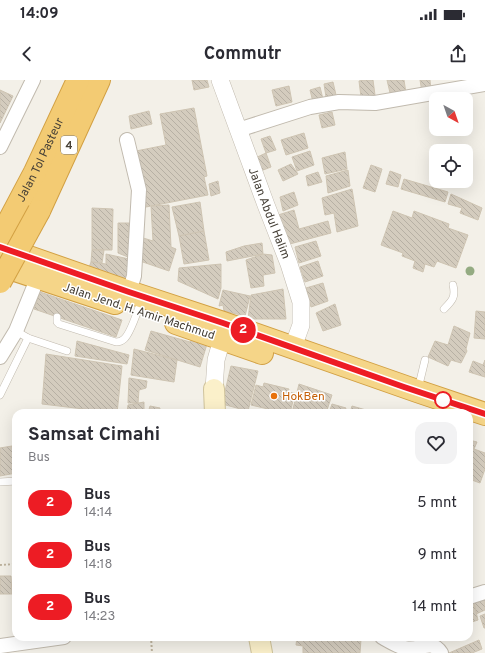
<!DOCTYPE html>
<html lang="id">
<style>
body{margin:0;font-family:Overpass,sans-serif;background:#f2f2f3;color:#2b2b33;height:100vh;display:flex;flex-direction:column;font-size:15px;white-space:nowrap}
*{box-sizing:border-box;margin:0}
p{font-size:13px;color:#7c7c81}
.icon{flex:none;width:22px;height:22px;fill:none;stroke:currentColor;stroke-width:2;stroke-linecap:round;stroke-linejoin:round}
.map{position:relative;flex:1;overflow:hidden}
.sheet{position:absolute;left:12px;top:329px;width:461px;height:232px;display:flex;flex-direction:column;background:#fff;border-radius:12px;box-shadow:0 4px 16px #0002}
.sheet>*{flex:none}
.badge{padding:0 8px;border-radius:13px;font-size:14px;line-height:26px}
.needle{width:26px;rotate:140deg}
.buttons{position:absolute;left:429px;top:12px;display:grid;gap:8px}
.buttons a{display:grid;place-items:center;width:44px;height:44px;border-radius:8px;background:#fff;box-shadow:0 4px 16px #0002;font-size:20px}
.map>.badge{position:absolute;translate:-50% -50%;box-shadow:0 0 0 2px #fff}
.round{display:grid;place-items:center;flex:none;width:42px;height:42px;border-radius:12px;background:#f2f2f3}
.head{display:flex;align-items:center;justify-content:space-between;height:68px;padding:0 16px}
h1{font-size:19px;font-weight:700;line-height:30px}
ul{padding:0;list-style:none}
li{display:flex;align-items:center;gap:12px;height:52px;padding:0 16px}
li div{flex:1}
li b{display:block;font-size:15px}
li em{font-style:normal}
li .badge{min-width:44px;font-weight:700;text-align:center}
.status{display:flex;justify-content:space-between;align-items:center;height:28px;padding:0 20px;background:#fff;direction:ltr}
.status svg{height:11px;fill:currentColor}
header{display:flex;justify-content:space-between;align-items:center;height:52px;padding:0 16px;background:#fff;font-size:18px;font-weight:700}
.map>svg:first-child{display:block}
.building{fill:url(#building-back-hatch);stroke:#cec4b2}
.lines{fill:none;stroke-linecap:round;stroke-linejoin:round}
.service-casing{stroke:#c1baae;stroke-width:8}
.minor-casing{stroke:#c1baae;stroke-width:16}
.tertiary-casing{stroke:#c1baae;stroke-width:18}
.secondary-casing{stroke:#cfc39b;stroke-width:22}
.trunk-casing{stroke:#d2a043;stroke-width:24}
.motorway-casing{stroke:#d2a043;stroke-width:24}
.path{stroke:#beb39e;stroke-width:2;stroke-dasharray:2 2;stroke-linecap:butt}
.service{stroke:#fff;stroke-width:7}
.minor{stroke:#fff;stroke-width:14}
.tertiary{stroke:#fff;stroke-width:17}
.secondary{stroke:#fbf0ca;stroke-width:20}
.trunk{stroke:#f5d588;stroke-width:22}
.motorway{stroke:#f3cb73;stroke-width:22}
.motorway-bridge-casing{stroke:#d2a043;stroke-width:24;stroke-linecap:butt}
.motorway-bridge{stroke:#f3cb73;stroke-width:22}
.tree{fill:#94ab82}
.line-casing{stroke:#fff;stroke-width:9}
.line{stroke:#ed1c24;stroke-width:6}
.food-dot{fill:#e8710a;stroke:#fff;stroke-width:1.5}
.stop-dot{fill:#fff;stroke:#ed1c24;stroke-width:2}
.labels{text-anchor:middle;stroke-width:3;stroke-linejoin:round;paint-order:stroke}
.shield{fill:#fff;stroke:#7e7973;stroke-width:1}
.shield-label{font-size:11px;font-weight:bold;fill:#464037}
.street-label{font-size:12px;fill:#464037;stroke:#fff}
.food-label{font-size:12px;fill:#c56008;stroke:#fff;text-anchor:start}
</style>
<div class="status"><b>14:09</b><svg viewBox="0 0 49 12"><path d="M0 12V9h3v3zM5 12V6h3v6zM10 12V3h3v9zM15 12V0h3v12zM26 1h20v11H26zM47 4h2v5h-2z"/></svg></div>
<header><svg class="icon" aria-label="back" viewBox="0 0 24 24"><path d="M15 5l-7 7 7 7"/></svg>Commutr<svg class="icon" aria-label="share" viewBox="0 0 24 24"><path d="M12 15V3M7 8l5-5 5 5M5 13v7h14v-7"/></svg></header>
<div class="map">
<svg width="485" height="573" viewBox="0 0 485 573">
<defs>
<pattern id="building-back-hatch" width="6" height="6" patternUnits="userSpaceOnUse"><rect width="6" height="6" fill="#d4ccbe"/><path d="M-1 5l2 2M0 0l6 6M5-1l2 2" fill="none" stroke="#b7b0a4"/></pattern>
</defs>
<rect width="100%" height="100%" fill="#f3f0e8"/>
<g class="building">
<polygon points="192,0 207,0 209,7 194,10"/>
<polygon points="364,0 373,0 375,15 361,17 359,1"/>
<polygon points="387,0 404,0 406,13 391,17"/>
<polygon points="420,0 430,0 431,10 422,12"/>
<polygon points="333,2 336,15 326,17 324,4"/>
<polygon points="289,6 292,22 276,26 272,10"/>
<polygon points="320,7 323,19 313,22 310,10"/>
<polygon points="0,10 13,16 0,43"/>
<polygon points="194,28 207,96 204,97 208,115 146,127 136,71 166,65 160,34"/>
<polygon points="149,31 152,44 131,49 129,36"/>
<polygon points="332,32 335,45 322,48 319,35"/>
<polygon points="304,53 308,68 286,75 281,60"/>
<polygon points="270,56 276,70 266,73 261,59"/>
<polygon points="310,71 314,85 297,91 292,77"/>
<polygon points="345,72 347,89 325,94 322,78"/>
<polygon points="266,73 271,87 258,92 253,79"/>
<polygon points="291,84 298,94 283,101 278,90"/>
<polygon points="371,85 382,89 375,112 363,108"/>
<polygon points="348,90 350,106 328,113 326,96"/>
<polygon points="390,91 401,95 398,107 386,104"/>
<polygon points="318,92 322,102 308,106 306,96"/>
<polygon points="404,99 448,112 445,122 401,109"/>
<polygon points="218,101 220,113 211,116 209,104"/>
<polygon points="352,109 358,146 337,152 334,133 325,135 322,118"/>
<polygon points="294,112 298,125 283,131 280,117"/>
<polygon points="451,114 482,128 478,140 460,133 462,128 448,124"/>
<polygon points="200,122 204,151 179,156 172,127"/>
<polygon points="169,125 171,167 176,169 169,191 137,180 140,157 153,161 151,126"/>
<polygon points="92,128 113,129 112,170 92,170"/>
<polygon points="294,130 299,149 328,141 331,153 286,165 278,135"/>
<polygon points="393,131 412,138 414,131 449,144 448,148 468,155 456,188 437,181 434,187 425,184 423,192 413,188 415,181 402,176 403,173 381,165"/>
<polygon points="118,143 129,143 128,177 118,173"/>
<polygon points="204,151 209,180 184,184 179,156"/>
<polygon points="316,161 321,176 299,183 295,167"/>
<polygon points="262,163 263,174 227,181 226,172 244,166"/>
<polygon points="92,170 104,170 102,183 91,182"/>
<polygon points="106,174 129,179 128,204 88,190 91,182 106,184"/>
<polygon points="263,174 272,175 275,193 263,195 264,206 251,208 246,180"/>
<polygon points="318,181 323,196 305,202 300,187"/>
<polygon points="221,184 221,208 218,219 178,201 179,188"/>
<polygon points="323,203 328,221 311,227 306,208"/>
<polygon points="283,209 286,239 248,239 251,215"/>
<polygon points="223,210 250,216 245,236 224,231 223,225 219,226"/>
<polygon points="40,212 122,240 116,257 34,229"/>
<polygon points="335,224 341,245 323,251 316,233"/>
<polygon points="476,231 485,232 485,259 474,258"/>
<polygon points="454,246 470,253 466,269 467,271 461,283 451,280 448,286 428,277 435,261 448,265"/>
<polygon points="151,251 190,262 192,259 207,264 200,287 145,270"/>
<polygon points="77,261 129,275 127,284 75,276"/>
<polygon points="134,269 177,280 174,302 131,295"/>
<polygon points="46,274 122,286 117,333 42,324"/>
<polygon points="485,280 485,297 469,292 473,281 483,285"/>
<polygon points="231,286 258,291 248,331 222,324"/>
<polygon points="129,298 147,301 146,308 139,310 138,323 128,323"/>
<polygon points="264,303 289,309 288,312 295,313 290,333 285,333 251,325 256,305 263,307"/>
<polygon points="299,304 332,315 326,333 292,333"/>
<polygon points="144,322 144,333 127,333 128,325"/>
<polygon points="332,324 346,328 344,333 329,333"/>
<polygon points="150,326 160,328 159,333 148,333"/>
<polygon points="352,326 366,330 365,333 350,333"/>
<polygon points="469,360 477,362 474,369 485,373 485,389 480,403 469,399"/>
<polygon points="12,366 16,393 0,396 0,368"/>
<polygon points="0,496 11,496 12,514 0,514"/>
<polygon points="485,517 485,530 476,534 474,520"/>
<polygon points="473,520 478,540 469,543 469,522"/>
<polygon points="485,534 485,548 484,548 480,536"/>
<polygon points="297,557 337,557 361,559 360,573 303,573 303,566 296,565"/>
<polygon points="403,557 412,557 413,561 404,563"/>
<polygon points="479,560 482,569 472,573 449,573"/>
</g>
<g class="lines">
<g class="service-casing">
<g id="service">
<path d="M444,229C452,221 456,217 453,205"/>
<path d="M57,237V242L59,244L116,262C119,262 122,261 124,259C131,253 139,227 142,218"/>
<polyline points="16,251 28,258 67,271"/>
<polyline points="418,309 425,280"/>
<polyline points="0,315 28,258"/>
<polyline points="0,402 16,401"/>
</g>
</g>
<g class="minor-casing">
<g id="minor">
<polyline points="238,50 310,27 339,22 375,23 485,4"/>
<polyline points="127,60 139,110 134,196 129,212"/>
<polyline points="0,67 33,0"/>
<polyline points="0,277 16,251 38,197"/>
<polyline points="469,517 485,512"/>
<path d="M382,557C389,561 397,566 405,568C419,572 431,557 441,573"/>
<polyline points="0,566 64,557"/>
</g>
</g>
<g class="tertiary-casing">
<g id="tertiary">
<path id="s1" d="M220,0L266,125L289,184L301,222V245L293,267"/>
<polyline points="214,309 216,280 222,259"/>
</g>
</g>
<g class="secondary-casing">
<g id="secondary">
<polyline points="214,309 215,333"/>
<polyline points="259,557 262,573"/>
</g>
</g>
<g class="trunk-casing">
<g id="trunk">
<polyline points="0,167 129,212 223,243 417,311 485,334"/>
<polyline points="0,185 115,223"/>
<polyline points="176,243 262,273"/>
</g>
</g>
<g class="motorway-casing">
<g id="motorway">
<polyline points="39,131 99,0"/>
<path id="s2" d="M0,158L35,92L78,0"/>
</g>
</g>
<g class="path">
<polyline points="0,485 16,484"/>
<polyline points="151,557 152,573"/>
</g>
<use href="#service" class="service"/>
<use href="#minor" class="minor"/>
<use href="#tertiary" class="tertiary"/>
<use href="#secondary" class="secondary"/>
<use href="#trunk" class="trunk"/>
<use href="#motorway" class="motorway"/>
<g class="motorway-bridge-casing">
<polyline id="motorway-bridge" points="0,202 39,131"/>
</g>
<use href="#motorway-bridge" class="motorway-bridge"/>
</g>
<circle class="tree" cx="470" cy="191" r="4.5"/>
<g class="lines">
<g class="line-casing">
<polyline id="line" points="0,167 129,212 223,243 404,307 485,334"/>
</g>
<use href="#line" class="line"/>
</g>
<circle class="food-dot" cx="274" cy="316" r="4"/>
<circle class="stop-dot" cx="443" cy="320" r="8"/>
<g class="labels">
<rect class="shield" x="61" y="56" width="16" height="18" rx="3"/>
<g class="shield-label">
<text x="69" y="69">4</text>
</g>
<g class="street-label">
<text dy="4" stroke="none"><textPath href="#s2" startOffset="88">Jalan Tol Pasteur</textPath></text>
<text dy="4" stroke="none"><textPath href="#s1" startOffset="142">Jalan Abdul Halim</textPath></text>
<text transform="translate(139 231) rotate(18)" y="4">Jalan Jend. H. Amir Machmud</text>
</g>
<g class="food-label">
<text x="282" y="320">HokBen</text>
</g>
</g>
</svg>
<div class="buttons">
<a><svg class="needle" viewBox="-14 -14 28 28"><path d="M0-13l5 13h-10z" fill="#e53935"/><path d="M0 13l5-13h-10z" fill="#7c7c81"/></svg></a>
<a><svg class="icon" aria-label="locate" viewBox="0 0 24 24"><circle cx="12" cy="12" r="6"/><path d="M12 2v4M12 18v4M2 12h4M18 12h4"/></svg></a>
</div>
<b class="badge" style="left:243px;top:250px;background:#ed1c24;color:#fff">2</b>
<section class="sheet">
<div class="head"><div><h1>Samsat Cimahi</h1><p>Bus</p></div><a class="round"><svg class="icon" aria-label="heart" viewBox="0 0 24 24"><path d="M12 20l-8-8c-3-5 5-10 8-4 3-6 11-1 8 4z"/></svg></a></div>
<ul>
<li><span class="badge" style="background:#ed1c24;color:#fff">2</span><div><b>Bus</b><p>14:14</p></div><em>5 mnt</em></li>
<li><span class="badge" style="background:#ed1c24;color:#fff">2</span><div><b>Bus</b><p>14:18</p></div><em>9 mnt</em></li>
<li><span class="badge" style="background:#ed1c24;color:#fff">2</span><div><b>Bus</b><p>14:23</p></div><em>14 mnt</em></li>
</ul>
</section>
</div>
